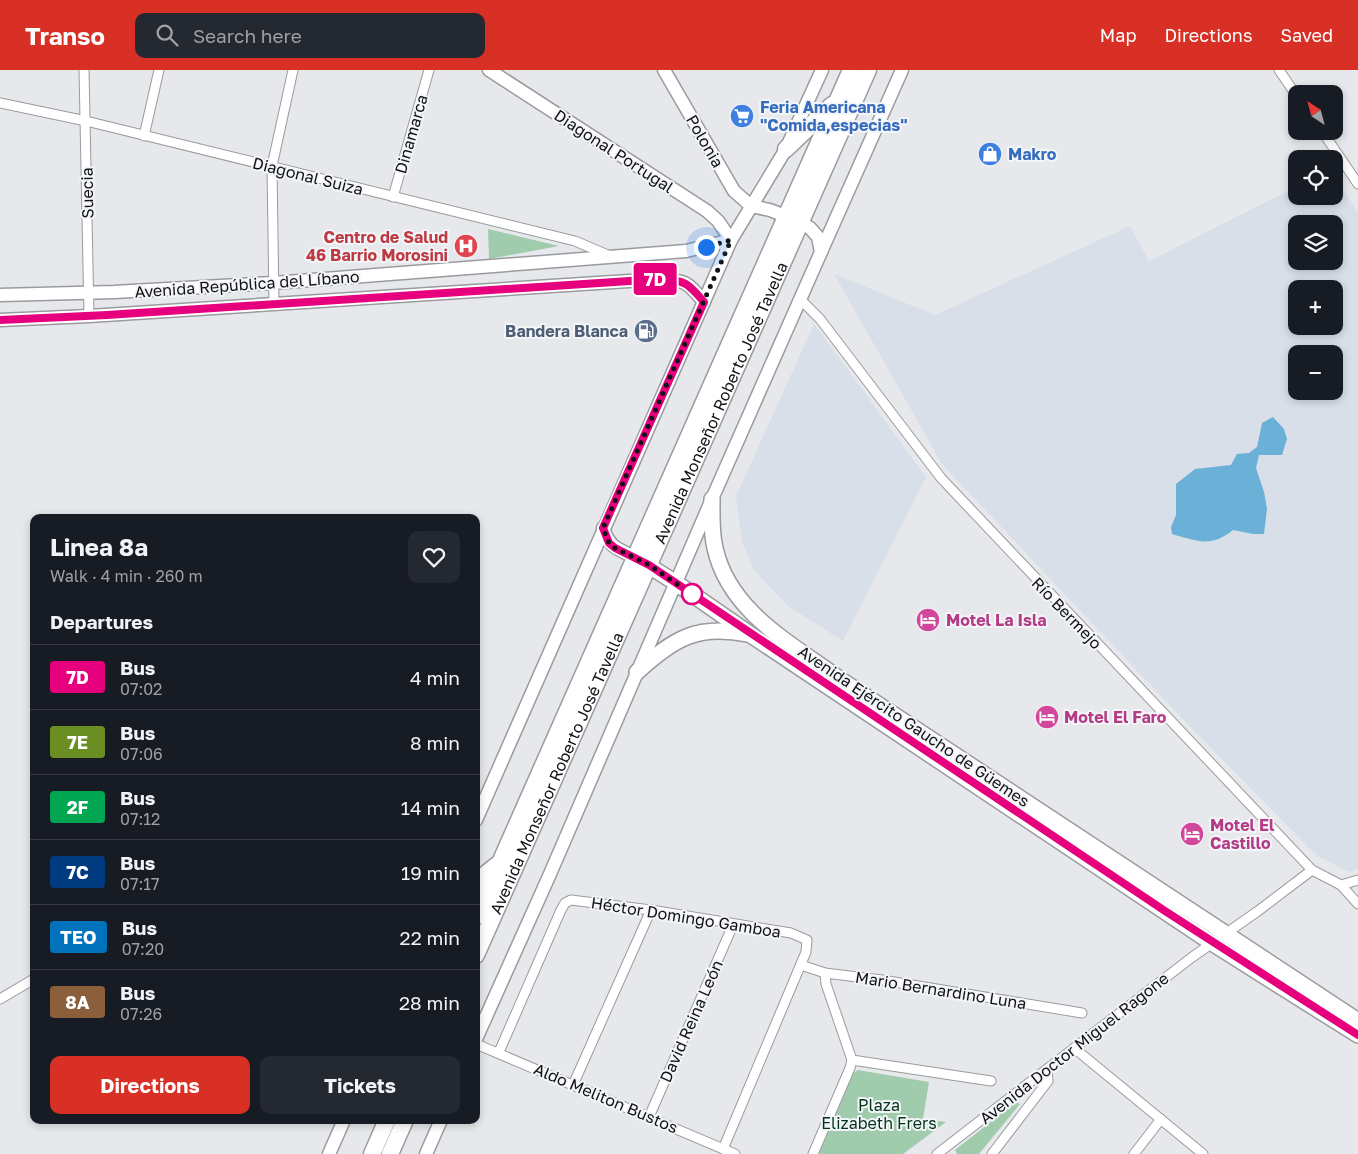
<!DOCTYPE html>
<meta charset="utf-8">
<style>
body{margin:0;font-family:"Golos Text",sans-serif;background:#242831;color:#f1f3f6;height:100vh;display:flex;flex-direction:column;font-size:19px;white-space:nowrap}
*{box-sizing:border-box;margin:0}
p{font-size:16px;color:#9ea1a6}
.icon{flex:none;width:28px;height:28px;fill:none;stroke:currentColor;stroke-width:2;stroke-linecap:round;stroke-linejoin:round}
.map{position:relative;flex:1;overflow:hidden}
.drawer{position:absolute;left:30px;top:444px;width:450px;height:610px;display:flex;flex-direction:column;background:#171b24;border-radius:10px;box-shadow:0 2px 8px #0003}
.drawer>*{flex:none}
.badge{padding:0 10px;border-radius:4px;font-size:18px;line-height:32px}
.needle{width:32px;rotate:324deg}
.controls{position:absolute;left:1288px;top:15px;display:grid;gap:10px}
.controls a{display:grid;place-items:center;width:55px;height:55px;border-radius:10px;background:#171b24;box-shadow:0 2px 8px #0003;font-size:25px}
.you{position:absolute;width:25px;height:25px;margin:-12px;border:4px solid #fff;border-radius:50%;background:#1a73e8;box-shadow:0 0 0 8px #1a73e833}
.map>.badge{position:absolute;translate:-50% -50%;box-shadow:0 0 0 2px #fff}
h2{padding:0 20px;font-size:19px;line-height:45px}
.round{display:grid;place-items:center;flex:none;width:52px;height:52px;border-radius:10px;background:#242831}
.headline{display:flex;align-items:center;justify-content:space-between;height:85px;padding:0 20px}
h1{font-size:24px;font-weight:700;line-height:38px}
.primary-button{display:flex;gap:10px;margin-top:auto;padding:10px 20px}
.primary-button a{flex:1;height:58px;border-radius:10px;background:#d93025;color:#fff;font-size:20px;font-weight:700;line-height:58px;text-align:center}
.primary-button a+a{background:#242831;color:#f1f3f6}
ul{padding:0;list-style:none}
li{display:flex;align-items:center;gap:15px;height:65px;padding:0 20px;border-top:1px solid #363941}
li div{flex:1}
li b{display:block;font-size:19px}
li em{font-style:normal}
li .badge{min-width:55px;font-weight:700;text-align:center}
header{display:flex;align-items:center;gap:30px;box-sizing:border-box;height:70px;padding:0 25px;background:#d93025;color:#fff}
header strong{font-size:24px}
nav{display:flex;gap:28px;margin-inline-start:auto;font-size:18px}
.search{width:350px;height:45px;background:#242831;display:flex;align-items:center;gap:12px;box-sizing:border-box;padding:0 18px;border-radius:10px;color:#9ea1a6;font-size:19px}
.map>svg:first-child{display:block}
.built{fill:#d8dfe9;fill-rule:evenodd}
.green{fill:#a0ccad}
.water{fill:#6bb0d6}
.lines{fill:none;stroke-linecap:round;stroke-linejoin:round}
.street-casing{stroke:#999b9e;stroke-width:11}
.secondary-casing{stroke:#999b9e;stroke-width:15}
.primary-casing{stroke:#999b9e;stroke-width:18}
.highway-casing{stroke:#999b9e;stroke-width:19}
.street{stroke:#fff;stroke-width:9}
.secondary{stroke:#fff;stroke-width:12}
.primary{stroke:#fff;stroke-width:15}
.highway{stroke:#fff;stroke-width:16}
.line-casing{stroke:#fff;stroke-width:11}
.line{stroke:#e6007e;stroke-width:8}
.walk{stroke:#111213;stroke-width:5;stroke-dasharray:0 9}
.stop-dot{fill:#fff;stroke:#e6007e;stroke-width:2.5}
.labels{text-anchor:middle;stroke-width:4;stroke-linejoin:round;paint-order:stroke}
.shop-label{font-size:16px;font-weight:bold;fill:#366cbe;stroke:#f3f5f8;text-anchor:start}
.street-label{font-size:16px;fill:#111213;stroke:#f3f5f8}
.health-label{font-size:16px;font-weight:bold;fill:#be3a42;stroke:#f3f5f8;text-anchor:end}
.service-label{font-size:16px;font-weight:bold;fill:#4e5e75;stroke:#f3f5f8;text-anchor:end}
.hotel-label{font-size:16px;font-weight:bold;fill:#b23c85;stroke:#f3f5f8;text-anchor:start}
.park-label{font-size:16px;fill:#003318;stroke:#f3f5f8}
</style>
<header>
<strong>Transo</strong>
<div class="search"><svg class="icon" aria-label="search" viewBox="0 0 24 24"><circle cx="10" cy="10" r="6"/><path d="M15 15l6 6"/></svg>Search here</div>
<nav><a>Map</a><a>Directions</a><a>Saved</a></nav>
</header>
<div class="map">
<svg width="1358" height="1084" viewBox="0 0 1358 1084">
<rect width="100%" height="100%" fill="#e6e8eb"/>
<g class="built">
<path d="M1334,108L1358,142V799L1349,802L1316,785L1175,641L942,394L834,204L935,245L1130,156L1149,191L1296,117V126H1334ZM1296,154H1334V191H1296ZM1296,219H1334V256H1296ZM1296,284H1334V321H1296Z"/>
<polygon points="814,254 926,407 843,571 788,536 753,499 742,472 736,426"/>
</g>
<g class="green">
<polygon points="488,159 559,176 489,189"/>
<polygon points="858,1000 929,1012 923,1049 946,1052 903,1084 816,1084 852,1004"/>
<polygon points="1016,1032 1020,1034 979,1084 957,1084 955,1080"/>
</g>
<path class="water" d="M1273,347L1284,359L1287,369L1282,385H1259L1256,398L1264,422L1267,439L1264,464H1253L1233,460C1211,478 1197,471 1172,464L1171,457L1176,445V414L1195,399L1231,395L1237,384L1249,383L1257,377L1262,353Z"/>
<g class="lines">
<g class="street-casing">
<g id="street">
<polyline points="84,0 89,246"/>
<polyline points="1279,0 1296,25"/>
<polyline points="0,33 86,51 575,171 610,186"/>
<polyline points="1322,61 1358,114"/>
<polyline points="144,66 159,0"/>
<polyline points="393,127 429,0"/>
<polyline points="800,229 820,249 941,408 1312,800 1341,815 1358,834"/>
<polyline points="274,234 272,96 293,0"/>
<polyline points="1341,815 1358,810"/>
<polyline points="801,895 825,903 882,910 1082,943"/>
<polyline points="0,929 34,909"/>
<polyline points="476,974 735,1084"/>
<polyline points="1074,978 1203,1084"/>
<polyline points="499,982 561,840 565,833 571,830 651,840 791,863 807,870 806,882 723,1079"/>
<polyline points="852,990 991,1011"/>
<polyline points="573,1015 651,840"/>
<polyline points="649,1047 733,855"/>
<polyline points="813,1084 850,998 852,990 826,914 825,903"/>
<polyline points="937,1084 1191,888 1258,841 1312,800"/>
<polyline points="992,1084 1048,1011 1047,999"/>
<polyline points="1134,1084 1161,1049"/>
</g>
</g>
<g class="secondary-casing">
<g id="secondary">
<polyline points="489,0 707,141 718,151 731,170"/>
<polyline points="821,182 902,0"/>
<polyline points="0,225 114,222 273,213 686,181 731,170"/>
<path d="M0,250L89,246L660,209C685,210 688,212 704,232"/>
<path d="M603,458C609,477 617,479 635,487"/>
<polyline points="476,750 731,170 786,79 822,0"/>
<polyline points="476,969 550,804 712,429 821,182 818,167 810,158 800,152 770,140 751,136 734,121 664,0"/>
<polyline points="329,1084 344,1050"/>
<polyline points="426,1084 441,1050"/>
</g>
</g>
<g class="primary-casing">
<g id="primary">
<path d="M712,429C712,445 711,462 715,478C729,542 792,574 841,610L1358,951"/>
<polyline points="638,489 676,513 751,565 1212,873 1358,965"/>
<path d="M637,602C673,569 697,554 747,564"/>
</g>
</g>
<g class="highway-casing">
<g id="highway">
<polyline points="786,79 832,35"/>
<polyline points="476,812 497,795"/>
<polyline points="476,847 851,0"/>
<path id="s1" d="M476,885L868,0"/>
<polyline points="372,1084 387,1050"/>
<polyline points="390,1084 405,1050"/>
</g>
</g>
<use href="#street" class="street"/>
<use href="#secondary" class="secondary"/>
<use href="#primary" class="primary"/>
<use href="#highway" class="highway"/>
</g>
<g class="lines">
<g class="line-casing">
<path id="line" d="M0,250L107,245L660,209C685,210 688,213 704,232L603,458L609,473L615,478L649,495L676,513L1165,841L1358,965"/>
</g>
<use href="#line" class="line"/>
<polyline class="walk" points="692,524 649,495 615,478 609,473 603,458 731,170 706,177"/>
</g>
<defs>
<g id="supermarket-disc" transform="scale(1.25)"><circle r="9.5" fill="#3f7fe0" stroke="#f3f5f8"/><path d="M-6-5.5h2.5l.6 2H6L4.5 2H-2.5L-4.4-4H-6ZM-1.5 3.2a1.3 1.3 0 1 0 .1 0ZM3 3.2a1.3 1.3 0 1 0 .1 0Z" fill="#fff"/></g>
<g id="shop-disc" transform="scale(1.25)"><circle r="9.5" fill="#3f7fe0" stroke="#f3f5f8"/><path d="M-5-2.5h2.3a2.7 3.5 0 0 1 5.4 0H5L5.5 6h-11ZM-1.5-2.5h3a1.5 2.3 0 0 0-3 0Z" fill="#fff"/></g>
<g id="hospital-disc" transform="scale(1.25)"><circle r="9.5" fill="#e0444e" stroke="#f3f5f8"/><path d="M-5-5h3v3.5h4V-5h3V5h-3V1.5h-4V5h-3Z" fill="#fff"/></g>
<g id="fuel-disc" transform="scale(1.25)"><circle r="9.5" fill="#5c6f8a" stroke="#f3f5f8"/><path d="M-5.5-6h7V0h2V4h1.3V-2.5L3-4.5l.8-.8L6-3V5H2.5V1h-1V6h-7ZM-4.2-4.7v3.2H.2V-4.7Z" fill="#fff"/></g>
<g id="hotel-disc" transform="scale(1.25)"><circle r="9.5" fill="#d1479c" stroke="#f3f5f8"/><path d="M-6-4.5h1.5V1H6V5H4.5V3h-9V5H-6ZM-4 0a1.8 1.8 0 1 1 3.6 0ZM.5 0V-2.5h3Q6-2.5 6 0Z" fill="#fff"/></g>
</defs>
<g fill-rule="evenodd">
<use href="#supermarket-disc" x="742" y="46"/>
<use href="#shop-disc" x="990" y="84"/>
<use href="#hospital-disc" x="466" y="176"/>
<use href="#fuel-disc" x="646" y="261"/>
<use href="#hotel-disc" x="928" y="550"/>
<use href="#hotel-disc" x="1047" y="647"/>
<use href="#hotel-disc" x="1192" y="764"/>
</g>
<circle class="stop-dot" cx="692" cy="524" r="10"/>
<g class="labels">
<g class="shop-label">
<text x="760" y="43">Feria Americana<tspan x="760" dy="18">"Comida,especias"</tspan></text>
<text x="1008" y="90">Makro</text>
</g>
<g class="street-label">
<text transform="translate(411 64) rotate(-74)" y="6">Dinamarca</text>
<text transform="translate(705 71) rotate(60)" y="6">Polonia</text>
<text transform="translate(614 81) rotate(33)" y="6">Diagonal Portugal</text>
<text transform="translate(308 106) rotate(14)" y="6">Diagonal Suiza</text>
<text transform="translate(87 123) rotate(-91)" y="6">Suecia</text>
<text transform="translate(247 214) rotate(-4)" y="6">Avenida República del Líbano</text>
<text dy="6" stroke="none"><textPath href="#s1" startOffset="604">Avenida Monseñor Roberto José Tavella</textPath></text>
<text transform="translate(1067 543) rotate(46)" y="6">Río Bermejo</text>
<text transform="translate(914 656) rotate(34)" y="6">Avenida Ejército Gaucho de Güemes</text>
<text dy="6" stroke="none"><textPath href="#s1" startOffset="199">Avenida Monseñor Roberto José Tavella</textPath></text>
<text transform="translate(686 847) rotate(9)" y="6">Héctor Domingo Gamboa</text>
<text transform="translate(941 920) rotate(9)" y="6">Mario Bernardino Luna</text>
<text transform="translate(691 951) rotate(-66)" y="6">David Reina León</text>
<text transform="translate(1074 978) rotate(-38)" y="6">Avenida Doctor Miguel Ragone</text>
<text transform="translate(606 1028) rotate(23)" y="6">Aldo Meliton Bustos</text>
</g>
<g class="health-label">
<text x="448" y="173">Centro de Salud<tspan x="448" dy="18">46 Barrio Morosini</tspan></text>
</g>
<g class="service-label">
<text x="628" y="267">Bandera Blanca</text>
</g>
<g class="hotel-label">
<text x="946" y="556">Motel La Isla</text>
<text x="1064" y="653">Motel El Faro</text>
<text x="1210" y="761">Motel El<tspan x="1210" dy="18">Castillo</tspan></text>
</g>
<g class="park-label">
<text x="879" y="1041">Plaza<tspan x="879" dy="18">Elizabeth Frers</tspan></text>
</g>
</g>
</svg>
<div class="controls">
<a><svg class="needle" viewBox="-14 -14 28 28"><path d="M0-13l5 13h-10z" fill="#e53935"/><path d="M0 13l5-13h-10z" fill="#9ea1a6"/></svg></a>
<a><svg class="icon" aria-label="locate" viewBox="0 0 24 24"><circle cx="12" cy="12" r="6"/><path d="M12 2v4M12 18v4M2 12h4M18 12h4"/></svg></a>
<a><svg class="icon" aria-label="layers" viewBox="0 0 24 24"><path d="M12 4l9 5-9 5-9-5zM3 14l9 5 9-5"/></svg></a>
<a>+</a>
<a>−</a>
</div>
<div class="you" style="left:706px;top:177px"></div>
<b class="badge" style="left:655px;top:209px;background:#e6007e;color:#fff">7D</b>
<section class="drawer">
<div class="headline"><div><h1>Linea 8a</h1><p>Walk · 4 min · 260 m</p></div><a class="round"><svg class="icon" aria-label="heart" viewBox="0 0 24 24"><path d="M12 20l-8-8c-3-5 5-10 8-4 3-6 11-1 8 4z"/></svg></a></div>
<h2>Departures</h2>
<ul>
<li><span class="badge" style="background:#e6007e;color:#fff">7D</span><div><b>Bus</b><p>07:02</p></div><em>4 min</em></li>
<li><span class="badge" style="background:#6b8e23;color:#fff">7E</span><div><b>Bus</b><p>07:06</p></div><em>8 min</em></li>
<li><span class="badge" style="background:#00a651;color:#fff">2F</span><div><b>Bus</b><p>07:12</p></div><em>14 min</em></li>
<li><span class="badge" style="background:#003b80;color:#fff">7C</span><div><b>Bus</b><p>07:17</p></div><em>19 min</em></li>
<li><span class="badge" style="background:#0072bc;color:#fff">TEO</span><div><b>Bus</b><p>07:20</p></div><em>22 min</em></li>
<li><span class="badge" style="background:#8b5e3c;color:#fff">8A</span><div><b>Bus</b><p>07:26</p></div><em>28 min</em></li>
</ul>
<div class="primary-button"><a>Directions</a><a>Tickets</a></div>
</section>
</div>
